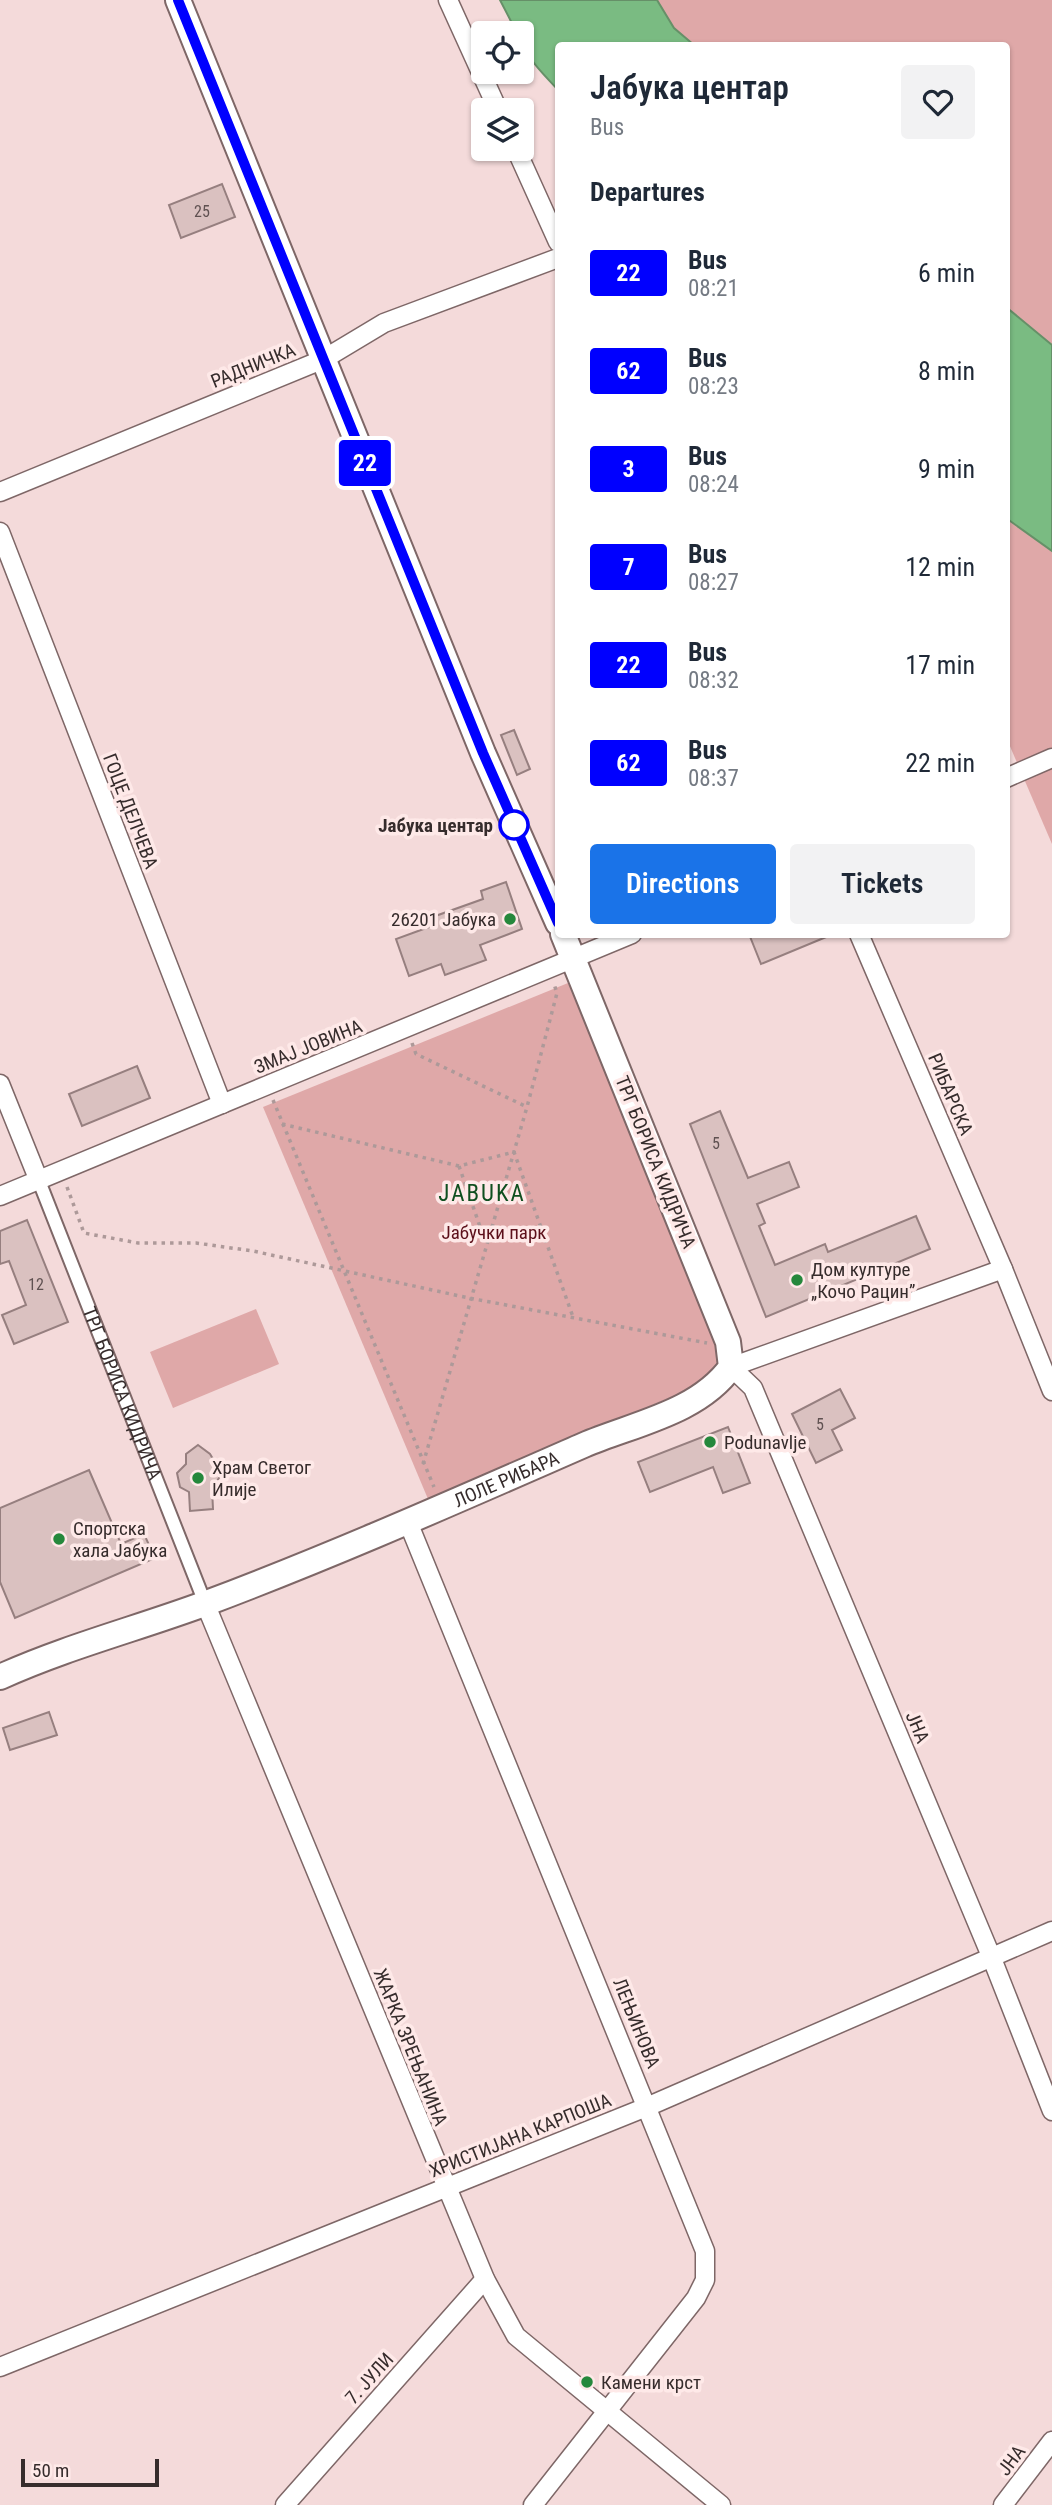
<!DOCTYPE html>
<meta charset="utf-8">
<style>
body{margin:0;font-family:"Roboto Condensed",sans-serif;background:#f2f2f3;color:#1f2937;height:100vh;display:flex;flex-direction:column;font-size:26px;white-space:nowrap}
*{box-sizing:border-box;margin:0}
p{font-size:23px;color:#747a83}
.icon{flex:none;width:38px;height:38px;fill:none;stroke:currentColor;stroke-width:2;stroke-linecap:round;stroke-linejoin:round}
.map{position:relative;flex:1;overflow:hidden}
.drawer{position:absolute;left:555px;top:42px;width:455px;height:896px;display:flex;flex-direction:column;background:#fff;border-radius:7px;box-shadow:0 2px 5px #0004}
.drawer>*{flex:none}
.badge{padding:0 14px;border-radius:5px;font-size:24px;line-height:46px}
.buttons{position:absolute;left:471px;top:21px;display:grid;gap:14px}
.buttons a{display:grid;place-items:center;width:63px;height:63px;border-radius:7px;background:#fff;box-shadow:0 2px 5px #0004;font-size:35px}
.scale{position:absolute;left:21px;bottom:18px;width:138px;box-sizing:border-box;padding-left:7px;border:4px solid #362c2c;border-top:0;font-size:19px;line-height:24px;white-space:nowrap;color:#362c2c;-webkit-text-stroke:5px #fee9e8;paint-order:stroke}
.map>.badge{position:absolute;translate:-50% -50%;box-shadow:0 0 0 4px #fff}
h2{padding:0 35px;font-size:26px;line-height:63px}
.round{display:grid;place-items:center;flex:none;width:74px;height:74px;border-radius:7px;background:#f2f2f3}
.overview{display:flex;align-items:center;justify-content:space-between;height:119px;padding:0 35px}
h1{font-size:33px;font-weight:600;line-height:52px}
.primary-button{display:flex;gap:14px;margin-top:auto;padding:14px 35px}
.primary-button a{flex:1;height:80px;border-radius:7px;background:#1a73e8;color:#fff;font-size:28px;font-weight:600;line-height:80px;text-align:center}
.primary-button a+a{background:#f2f2f3;color:#1f2937}
ul{padding:0;list-style:none}
li{display:flex;align-items:center;gap:21px;height:98px;padding:0 35px}
li div{flex:1}
li b{display:block;font-size:26px}
li em{font-style:normal}
li .badge{min-width:77px;font-weight:700;text-align:center}
.map>svg:first-child{display:block}
.green{fill:#dfa8a8}
.water{fill:#7abb82;stroke:#669068;stroke-width:2}
.building{fill:#dac1c0;stroke:#967f7f;stroke-width:2}
.lines{fill:none;stroke-linecap:round;stroke-linejoin:round}
.pedestrian-casing{stroke:#7e6767;stroke-width:16}
.minor-casing{stroke:#7e6767;stroke-width:21}
.secondary-casing{stroke:#7e6767;stroke-width:28}
.path{stroke:#ad9999;stroke-width:3.5;stroke-dasharray:3.5 5;stroke-linecap:butt}
.pedestrian{stroke:#fff;stroke-width:12}
.minor{stroke:#fff;stroke-width:18}
.secondary{stroke:#fff;stroke-width:24}
.line-casing{stroke:#fff;stroke-width:16}
.line{stroke:#00f;stroke-width:10}
.stop-dot{fill:#fff;stroke:#00f;stroke-width:3.5}
.poi-dot{fill:#25883c;stroke:#fee9e8;stroke-width:2.5}
.labels{text-anchor:middle;stroke-width:7;stroke-linejoin:round;paint-order:stroke}
.number-label{font-size:16px;fill:#5f5151}
.street-label{font-size:19px;fill:#362c2c;stroke:#fee9e8}
.stop-label{font-size:19px;font-weight:bold;fill:#362c2c;stroke:#fee9e8;text-anchor:end}
.poi-label{font-size:19px;fill:#362c2c;stroke:#fee9e8;text-anchor:start}
.park-label{font-size:19px;fill:#5c0f1a;stroke:#fee9e8}
.quarter-label{font-size:23px;letter-spacing:2px;fill:#0f4f1f;stroke:#fee9e8}
</style>
<div class="map">
<svg width="1052" height="2505" viewBox="0 0 1052 2505">
<rect width="100%" height="100%" fill="#f4dada"/>
<g class="green">
<polygon points="657,0 1052,0 1052,345 1006,307 1006,46 694,45 674,28"/>
<polygon points="1006,518 1052,551 1052,844 1006,737"/>
<polygon points="568,983 718,1343 719,1365 705,1383 428,1499 263,1107"/>
<polygon points="256,1309 279,1364 173,1408 150,1352"/>
</g>
<g class="water">
<path d="M500,0H657L674,28L694,45L558,46V90C544,74 522,56 522,33H517Z"/>
<polygon points="1006,307 1052,345 1052,551 1006,518"/>
</g>
<g class="building">
<polygon points="222,184 235,217 181,238 169,205"/>
<polygon points="514,730 530,769 517,775 501,735"/>
<polygon points="506,882 522,929 480,945 486,960 445,975 441,964 409,976 396,939 429,927 427,919 483,899 481,891"/>
<polygon points="749,934 831,934 831,935 761,964"/>
<polygon points="137,1066 150,1098 82,1126 69,1094"/>
<polygon points="720,1111 748,1178 789,1162 799,1187 757,1204 765,1223 759,1226 775,1265 825,1244 828,1252 916,1216 930,1249 766,1317 690,1124"/>
<polygon points="27,1220 68,1322 14,1344 2,1315 26,1305 9,1261 0,1264 0,1231"/>
<polygon points="840,1389 855,1418 832,1430 842,1450 816,1463 792,1414"/>
<polygon points="728,1427 750,1483 723,1493 713,1467 650,1492 638,1462"/>
<polygon points="198,1445 210,1454 219,1469 219,1478 212,1488 213,1509 190,1511 189,1492 180,1487 177,1473 186,1464 186,1454"/>
<polygon points="89,1470 121,1544 144,1534 155,1558 15,1618 0,1582 0,1508"/>
<polygon points="49,1712 57,1735 10,1750 3,1728"/>
</g>
<g class="lines">
<g class="pedestrian-casing">
<g id="pedestrian">
<path id="s1" d="M39,1181L205,1603"/>
</g>
</g>
<g class="minor-casing">
<g id="minor">
<polyline points="448,0 498,110"/>
<polyline points="516,149 558,242"/>
<polyline points="0,492 324,359 384,323 558,258"/>
<polyline points="0,532 222,1104"/>
<polyline points="1006,778 1052,758"/>
<polyline points="859,934 1003,1269 1052,1391"/>
<polyline points="0,1084 39,1181"/>
<polyline points="0,1196 632,934"/>
<polyline points="1003,1269 731,1367 753,1388 991,1956 1052,2111"/>
<polyline points="408,1522 705,2251 705,2280 696,2298 533,2505"/>
<polyline points="205,1603 485,2279 516,2336 721,2505"/>
<polyline points="0,2367 649,2106 1052,1931"/>
<polyline points="285,2505 485,2279"/>
<polyline points="1003,2505 1052,2441"/>
</g>
</g>
<g class="secondary-casing">
<g id="secondary">
<polyline points="178,0 483,753 558,923"/>
<path id="s2" d="M0,1677C66,1647 136,1629 204,1604C332,1556 458,1500 584,1445C633,1424 698,1413 731,1367L728,1342L563,934"/>
</g>
</g>
<g class="path">
<polyline points="412,1043 416,1054 527,1107"/>
<polyline points="273,1100 434,1487"/>
<polyline points="282,1124 459,1166 514,1152 573,1317"/>
<polyline points="459,1166 486,1244"/>
<polyline points="67,1187 84,1233 138,1243 196,1243 253,1251 469,1298 707,1343"/>
<polyline points="423,1464 527,1107 557,993 554,984"/>
</g>
<use href="#pedestrian" class="pedestrian"/>
<use href="#minor" class="minor"/>
<use href="#secondary" class="secondary"/>
</g>
<g class="lines">
<g class="line-casing">
<polyline id="line" points="178,0 483,753 558,923"/>
</g>
<use href="#line" class="line"/>
</g>
<circle class="stop-dot" cx="514" cy="825" r="14"/>
<g class="poi-dot">
<circle cx="510" cy="919" r="7"/>
<circle cx="797" cy="1280" r="7"/>
<circle cx="710" cy="1442" r="7"/>
<circle cx="198" cy="1478" r="7"/>
<circle cx="59" cy="1539" r="7"/>
<circle cx="587" cy="2382" r="7"/>
</g>
<g class="labels">
<g class="number-label">
<text x="202" y="217">25</text>
<text x="716" y="1149">5</text>
<text x="36" y="1290">12</text>
<text x="820" y="1430">5</text>
</g>
<g class="street-label">
<text transform="translate(253 365) rotate(-22)" y="7">РАДНИЧКА</text>
<text transform="translate(131 811) rotate(69)" y="7">ГОЦЕ ДЕЛЧЕВА</text>
<text transform="translate(308 1046) rotate(-22)" y="7">ЗМАЈ ЈОВИНА</text>
<text transform="translate(951 1094) rotate(67)" y="7">РИБАРСКА</text>
<text transform="translate(656 1162) rotate(68)" y="7">ТРГ БОРИСА КИДРИЧА</text>
<text dy="7" stroke="none"><textPath href="#s1" startOffset="228">ТРГ БОРИСА КИДРИЧА</textPath></text>
<text dy="7" stroke="none"><textPath href="#s2" startOffset="544">ЛОЛЕ РИБАРА</textPath></text>
<text transform="translate(918 1727) rotate(67)" y="7">ЈНА</text>
<text transform="translate(637 2023) rotate(68)" y="7">ЛЕЊИНОВА</text>
<text transform="translate(411 2047) rotate(68)" y="7">ЖАРКА ЗРЕЊАНИНА</text>
<text transform="translate(520 2135) rotate(-22)" y="7">ХРИСТИЈАНА КАРПОША</text>
<text transform="translate(369 2378) rotate(-48)" y="7">7. ЈУЛИ</text>
<text transform="translate(1011 2460) rotate(-53)" y="7">ЈНА</text>
</g>
<g class="stop-label">
<text x="493" y="832">Јабука центар</text>
</g>
<g class="poi-label">
<text x="496" y="926" text-anchor="end">26201 Јабука</text>
<text x="811" y="1276">Дом културе<tspan x="811" dy="22">„Кочо Рацин”</tspan></text>
<text x="724" y="1449">Podunavlje</text>
<text x="212" y="1474">Храм Светог<tspan x="212" dy="22">Илије</tspan></text>
<text x="73" y="1535">Спортска<tspan x="73" dy="22">хала Јабука</tspan></text>
<text x="601" y="2389">Камени крст</text>
</g>
<g class="park-label">
<text x="494" y="1239">Јабучки парк</text>
</g>
<g class="quarter-label">
<text x="482" y="1201">JABUKA</text>
</g>
</g>
</svg>
<div class="buttons">
<a><svg class="icon" aria-label="locate" viewBox="0 0 24 24"><circle cx="12" cy="12" r="6"/><path d="M12 2v4M12 18v4M2 12h4M18 12h4"/></svg></a>
<a><svg class="icon" aria-label="layers" viewBox="0 0 24 24"><path d="M12 4l9 5-9 5-9-5zM3 14l9 5 9-5"/></svg></a>
</div>
<div class="scale">50 m</div>
<b class="badge" style="left:365px;top:463px;background:#00f;color:#fff">22</b>
<section class="drawer">
<div class="overview"><div><h1>Јабука центар</h1><p>Bus</p></div><a class="round"><svg class="icon" aria-label="heart" viewBox="0 0 24 24"><path d="M12 20l-8-8c-3-5 5-10 8-4 3-6 11-1 8 4z"/></svg></a></div>
<h2>Departures</h2>
<ul>
<li><span class="badge" style="background:#00f;color:#fff">22</span><div><b>Bus</b><p>08:21</p></div><em>6 min</em></li>
<li><span class="badge" style="background:#00f;color:#fff">62</span><div><b>Bus</b><p>08:23</p></div><em>8 min</em></li>
<li><span class="badge" style="background:#00f;color:#fff">3</span><div><b>Bus</b><p>08:24</p></div><em>9 min</em></li>
<li><span class="badge" style="background:#00f;color:#fff">7</span><div><b>Bus</b><p>08:27</p></div><em>12 min</em></li>
<li><span class="badge" style="background:#00f;color:#fff">22</span><div><b>Bus</b><p>08:32</p></div><em>17 min</em></li>
<li><span class="badge" style="background:#00f;color:#fff">62</span><div><b>Bus</b><p>08:37</p></div><em>22 min</em></li>
</ul>
<div class="primary-button"><a>Directions</a><a>Tickets</a></div>
</section>
</div>
